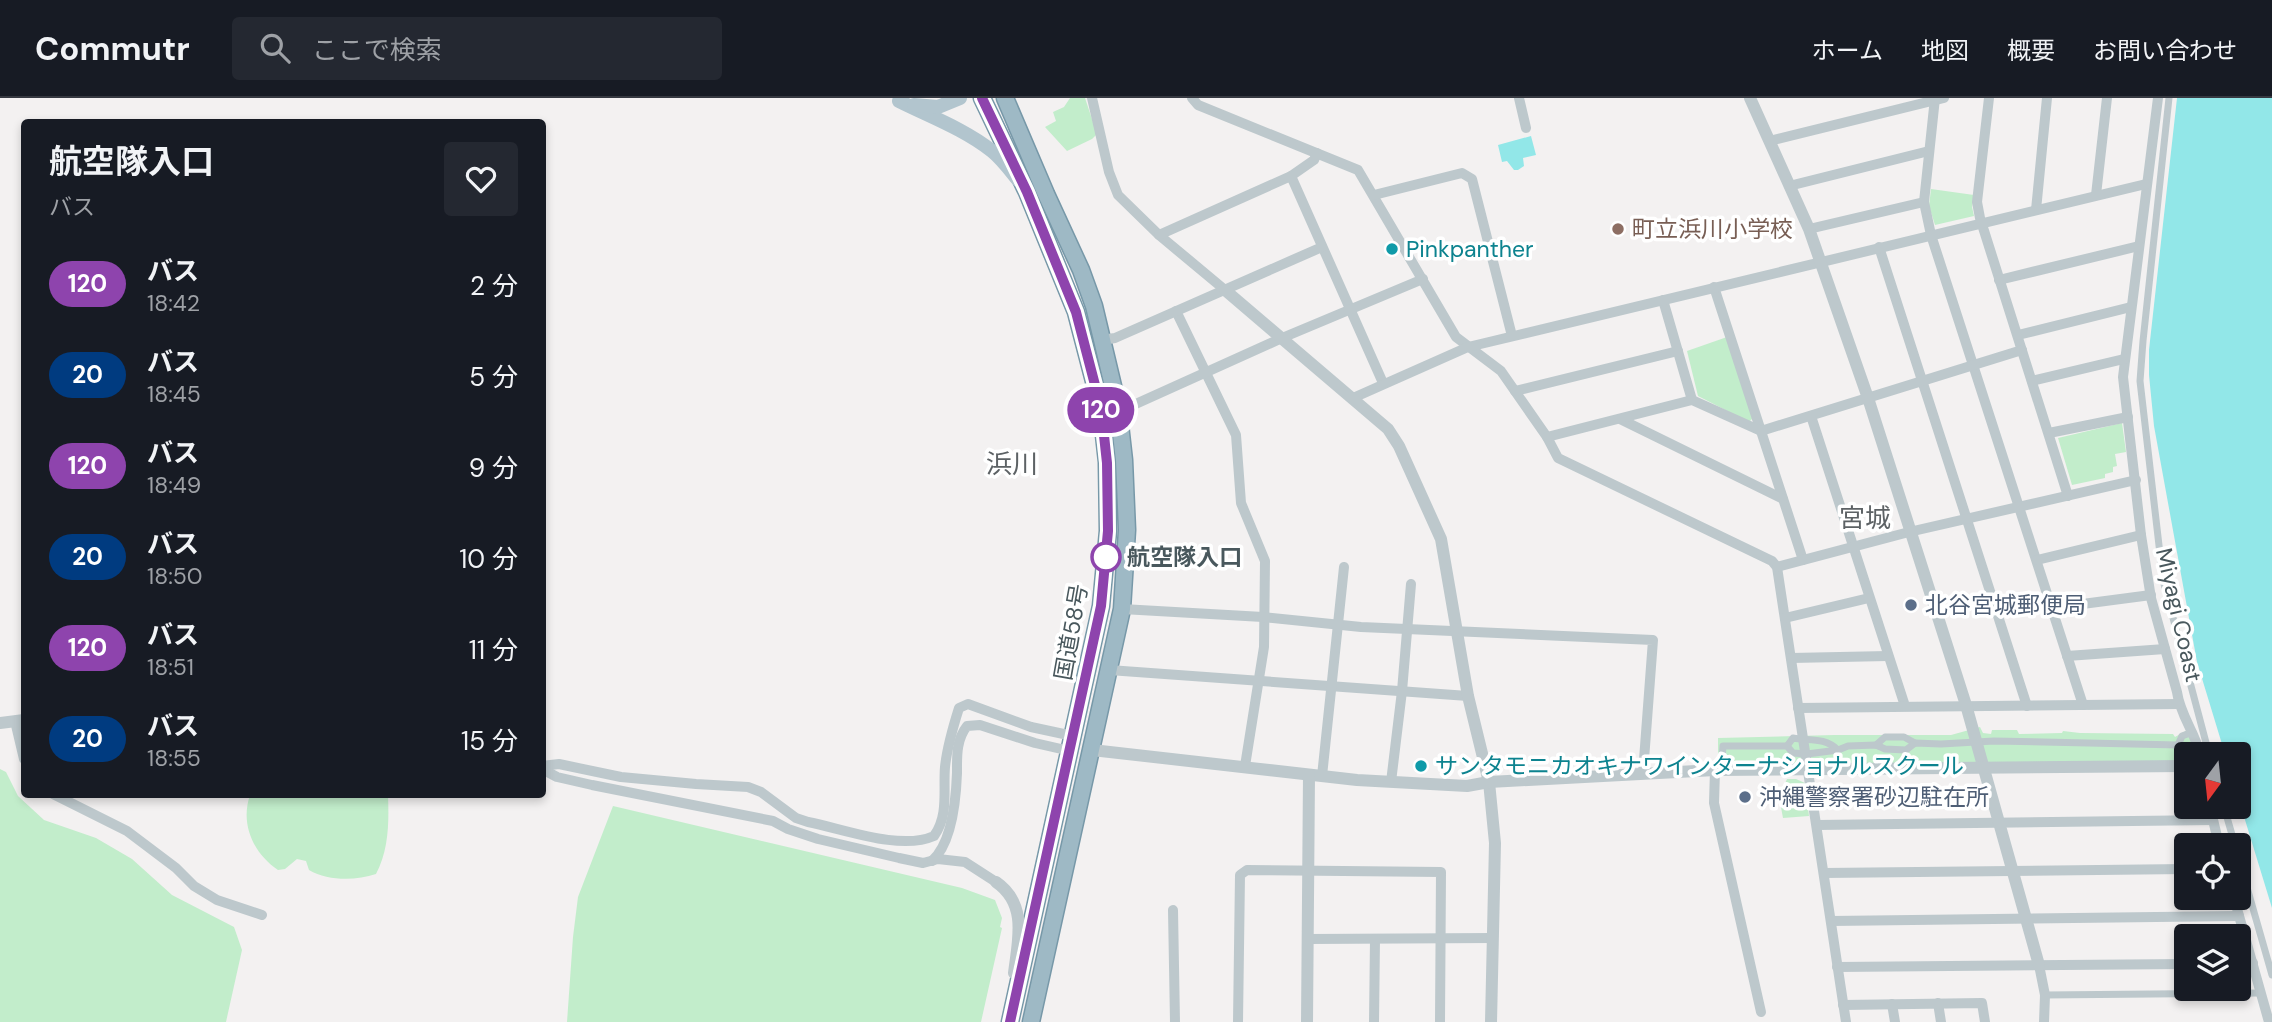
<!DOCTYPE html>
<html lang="ja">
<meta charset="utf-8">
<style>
body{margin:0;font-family:"DM Sans","Noto Sans JP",sans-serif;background:#242831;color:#f1f3f6;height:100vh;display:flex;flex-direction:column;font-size:26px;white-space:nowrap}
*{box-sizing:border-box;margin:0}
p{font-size:23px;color:#9ea1a6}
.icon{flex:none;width:38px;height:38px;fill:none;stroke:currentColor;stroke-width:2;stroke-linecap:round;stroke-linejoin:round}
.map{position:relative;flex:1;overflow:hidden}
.details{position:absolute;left:21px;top:21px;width:525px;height:679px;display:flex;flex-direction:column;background:#171b24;border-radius:7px;box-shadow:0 4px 10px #0003}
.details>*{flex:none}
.badge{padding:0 14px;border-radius:23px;font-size:24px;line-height:46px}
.needle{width:46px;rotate:195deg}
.fabs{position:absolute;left:2174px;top:644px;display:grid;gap:14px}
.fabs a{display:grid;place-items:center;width:77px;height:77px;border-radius:7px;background:#171b24;box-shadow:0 4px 10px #0003;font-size:35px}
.map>.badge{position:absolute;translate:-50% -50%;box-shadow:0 0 0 4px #fff}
.round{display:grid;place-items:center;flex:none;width:74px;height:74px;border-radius:7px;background:#242831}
.overview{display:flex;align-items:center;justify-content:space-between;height:119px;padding:0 28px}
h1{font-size:33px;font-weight:700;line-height:52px}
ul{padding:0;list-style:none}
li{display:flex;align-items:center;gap:21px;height:91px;padding:0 28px}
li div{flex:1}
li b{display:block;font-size:26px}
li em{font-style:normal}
li .badge{min-width:77px;font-weight:700;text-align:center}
header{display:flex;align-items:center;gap:42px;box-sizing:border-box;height:98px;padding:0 35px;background:#171b24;border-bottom:2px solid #363941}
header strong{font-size:33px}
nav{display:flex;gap:38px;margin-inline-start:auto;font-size:24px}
.search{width:490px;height:63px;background:#242831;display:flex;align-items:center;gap:18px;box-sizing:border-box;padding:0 24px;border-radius:7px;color:#9ea1a6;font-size:26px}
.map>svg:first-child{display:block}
.green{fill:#c2edcb}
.water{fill:#92e7e8}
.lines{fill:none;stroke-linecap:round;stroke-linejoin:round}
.trunk-casing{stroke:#7798a8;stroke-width:19}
.pedestrian{stroke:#bdc8cc;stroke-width:7}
.minor{stroke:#bdc8cc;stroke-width:10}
.tertiary{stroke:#bdc8cc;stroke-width:12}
.primary{stroke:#b2c5ce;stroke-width:14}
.trunk{stroke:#9eb9c5;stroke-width:16}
.line-casing{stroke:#fff;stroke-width:16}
.line{stroke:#8e44ad;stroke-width:10}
.education-dot{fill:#8d6e63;stroke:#fff;stroke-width:2.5}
.culture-dot{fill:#0f9aa8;stroke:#fff;stroke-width:2.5}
.stop-dot{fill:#fff;stroke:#8e44ad;stroke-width:3.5}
.service-dot{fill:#5c6f8a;stroke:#fff;stroke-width:2.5}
.labels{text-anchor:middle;stroke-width:7;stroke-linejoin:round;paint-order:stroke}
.education-label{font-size:23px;fill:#785e54;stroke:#fff;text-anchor:start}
.culture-label{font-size:23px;fill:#0d838f;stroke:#fff;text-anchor:start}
.stop-label{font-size:23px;font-weight:bold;fill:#49585d;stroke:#fff;text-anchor:start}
.service-label{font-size:23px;fill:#4e5e75;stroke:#fff;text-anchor:start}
.street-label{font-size:23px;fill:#49585d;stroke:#fff}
.quarter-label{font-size:26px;fill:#5d6265;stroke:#fff}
</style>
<header>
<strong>Commutr</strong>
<div class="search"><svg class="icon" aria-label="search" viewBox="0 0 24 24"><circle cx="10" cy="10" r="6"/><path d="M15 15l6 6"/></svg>ここで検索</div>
<nav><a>ホーム</a><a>地図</a><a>概要</a><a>お問い合わせ</a></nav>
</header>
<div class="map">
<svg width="2272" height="924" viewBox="0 0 2272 924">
<rect width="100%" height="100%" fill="#f3f1f1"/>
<g class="green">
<polygon points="1070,0 1085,0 1097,36 1092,41 1067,53 1045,29 1056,23 1053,14 1064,9"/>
<polygon points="1931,91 1974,97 1972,109 1974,118 1935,127 1929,108"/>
<polygon points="1727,239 1753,320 1749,324 1698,298 1687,253"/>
<polygon points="2122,325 2126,354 2115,356 2117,368 2113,369 2113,374 2105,376 2105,380 2072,387 2058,340"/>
<polygon points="1980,629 1983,635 1991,636 1992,632 2017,632 2019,636 2062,635 2063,633 2080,635 2173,636 2175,639 2191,630 2200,656 2186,656 2186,668 1718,672 1718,640 1834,637 1951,637"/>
<polygon points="0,671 6,674 18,698 44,722 96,740 132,761 172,797 234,829 242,852 226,924 0,924"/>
<polygon points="1787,681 1796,681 1805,685 1809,718 1783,720 1779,699"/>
<path d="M250,697H388C389,723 389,752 376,776C355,783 328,783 309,772L306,763L297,761L285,771L278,772C253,755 240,726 250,697Z"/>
<polygon points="613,708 962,790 995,802 1002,820 1000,829 1002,830 981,924 567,924 573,839 578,799"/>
</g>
<g class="water">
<polygon points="2177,0 2272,0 2272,810 2238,699 2238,656 2225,656 2197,564 2154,328 2149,277 2149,252"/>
<polygon points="1531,38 1536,57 1523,60 1524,68 1518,72 1514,72 1507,63 1502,64 1498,47"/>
</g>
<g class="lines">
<g class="trunk-casing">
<g id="trunk">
<polyline points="982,0 1027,94 1076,214 1101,310 1107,364 1108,433 1101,508 1010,924"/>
<polyline points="1005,0 1046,96 1081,172 1094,208 1118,309 1124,362 1127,432 1122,511 1031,924"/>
</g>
</g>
<g class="pedestrian">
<polyline points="2169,0 2143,243 2140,283 2163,482 2209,656"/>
<polyline points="1876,647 1885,639 1904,639 1915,645"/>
<polyline points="2178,647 2182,638 2193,634"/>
<path d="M1787,648L1793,640C1810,643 1824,639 1838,652"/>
<polyline points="1721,672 1723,648 1787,648 1793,655 1807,656 1838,652 1848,648 1876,647 1885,651 1906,652 1915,645 1941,646 1994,643 2178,647 2180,652 2188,655 2202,651"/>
<polyline points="2224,709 2235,747"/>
<polyline points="2238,758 2272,877"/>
<polyline points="2045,897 2260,895"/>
</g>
<g class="minor">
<polyline points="1092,0 1109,74 1118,97 1159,137 1225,192"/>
<polyline points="1192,0 1198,7 1358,72 1456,239 1501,273 1547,339 1558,360 1772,463 1777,469 1846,924"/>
<polyline points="1519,0 1526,30"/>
<polyline points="1935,0 1924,104 1931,137 2083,607"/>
<polyline points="1989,0 1977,104 1980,120 2068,398"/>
<path d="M2158,0L2123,279L2141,437L2151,500L2177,594C2180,617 2195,634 2200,656"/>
<polyline points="1769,43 1944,0"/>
<polyline points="1291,78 1314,62 1317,55"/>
<polyline points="1789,88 1929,53"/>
<polyline points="1374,97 1462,75 1472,81 1512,238"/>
<polyline points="2096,97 2107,0"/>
<polyline points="2036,112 2047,0"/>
<polyline points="1809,131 1924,104"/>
<polyline points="1159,137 1291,78 1383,285"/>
<polyline points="1879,149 2027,608"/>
<polyline points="1999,182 2139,148"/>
<polyline points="1714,189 1803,462"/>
<polyline points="1663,202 1692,302"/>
<polyline points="1176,213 1236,337 1241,405 1265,463 1264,549 1245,668"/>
<polyline points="2018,237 2131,209"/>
<polyline points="1102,242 1115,240 1322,149"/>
<polyline points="2032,283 2124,261"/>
<polyline points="1515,293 1678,253"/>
<polyline points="1353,300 1468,249 1489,244 2146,86"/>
<polyline points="1118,309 1129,309 1282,240 1423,181"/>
<polyline points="1811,318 1905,608"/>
<polyline points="1620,321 1783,401"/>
<polyline points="2049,335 2128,319"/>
<polyline points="1547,339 1692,302 1761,333 2022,252"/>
<polyline points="2037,462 2141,437"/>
<polyline points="1777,469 1909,434 2136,382"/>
<polyline points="2052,510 2151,497"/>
<polyline points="1122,511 1263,519 1361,529 1653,542 1643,675"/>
<polyline points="1785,520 1869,500"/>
<polyline points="2067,558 2165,551"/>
<polyline points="1791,560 1888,558"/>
<polyline points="1109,572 1468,598"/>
<polyline points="1798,610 2179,606"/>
<polyline points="15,623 24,661"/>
<path d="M542,668L559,666L621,679L696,686L748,689L761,694L796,720L808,724C844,731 900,753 934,738C949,717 943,692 945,669C947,649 953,629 959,610L968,606L1031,629L1073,638"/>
<polyline points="542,671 557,679 592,687 773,723 788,731 818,741 899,760 923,765 938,761 965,764 996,784"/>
<polyline points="1715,672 1714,705 1761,914"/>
<polyline points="1322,678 1344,469"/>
<polyline points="1391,684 1402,593 1411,486"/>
<polyline points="53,696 127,733 176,770 194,788 217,802 262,817"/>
<polyline points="2210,709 2219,747"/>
<polyline points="1817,727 2213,722"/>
<path d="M932,763C952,745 956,702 957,675C957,659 956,642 967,628L980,627L1035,645L1070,653"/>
<polyline points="1824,775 2186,771"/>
<polyline points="2234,800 2269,924"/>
<polyline points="1173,812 1175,924"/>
<polyline points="1831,823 2239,818"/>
<polyline points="1308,841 1493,840"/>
<polyline points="2238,865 2253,865"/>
<polyline points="2039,867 2045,897 2044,924"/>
<polyline points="1837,869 2186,866"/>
<polyline points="1938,905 1941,924"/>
<polyline points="1892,906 1895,924"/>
<polyline points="1843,907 1982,905 1985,924"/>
<polyline points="1238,924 1240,777 1247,772 1441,774 1440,924"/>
<polyline points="1374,924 1375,841"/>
</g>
<g class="tertiary">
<polyline points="1750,0 1809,131 1868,300 1966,607 2039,867"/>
<polyline points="1225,192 1388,331 1399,348 1441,441 1468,598 1489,684 1495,745 1491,924"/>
<polyline points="0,625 24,622"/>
<polyline points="1092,652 1357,682 1467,688 1489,684 1715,672 2186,668"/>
<path d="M996,784C1028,806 1018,842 1014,875"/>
<polyline points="1307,924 1309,677"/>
</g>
<g class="primary">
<path d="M899,3C931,19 964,31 992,53C1002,61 1010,72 1018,82"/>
<polyline points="914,7 938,9 960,0"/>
</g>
<use href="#trunk" class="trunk"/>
</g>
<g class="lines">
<g class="line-casing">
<polyline id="line" points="982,0 1027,94 1076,214 1101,310 1107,365 1108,433 1101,508 1010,924"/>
</g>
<use href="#line" class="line"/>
</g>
<circle class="education-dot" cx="1618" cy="131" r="7"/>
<g class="culture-dot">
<circle cx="1392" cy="151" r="7"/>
<circle cx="1421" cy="668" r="7"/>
</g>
<circle class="stop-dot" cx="1106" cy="459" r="14"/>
<g class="service-dot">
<circle cx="1911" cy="507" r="7"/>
<circle cx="1745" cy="699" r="7"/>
</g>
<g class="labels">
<g class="education-label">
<text x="1632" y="139">町立浜川小学校</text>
</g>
<g class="culture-label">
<text x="1406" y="159">Pinkpanther</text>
<text x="1435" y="676">サンタモニカオキナワインターナショナルスクール</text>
</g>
<g class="stop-label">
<text x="1127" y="467">航空隊入口</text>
</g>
<g class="service-label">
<text x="1925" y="515">北谷宮城郵便局</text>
<text x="1759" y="707">沖縄警察署砂辺駐在所</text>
</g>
<g class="street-label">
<text transform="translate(2179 517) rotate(77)" y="8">Miyagi Coast</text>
<text transform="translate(1071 534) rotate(-80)" y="8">国道58号</text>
</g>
<g class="quarter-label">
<text x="1012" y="375">浜川</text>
<text x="1865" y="429">宮城</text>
</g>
</g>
</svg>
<div class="fabs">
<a><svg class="needle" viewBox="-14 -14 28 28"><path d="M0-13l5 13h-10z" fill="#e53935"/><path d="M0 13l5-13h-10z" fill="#9ea1a6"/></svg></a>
<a><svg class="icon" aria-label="locate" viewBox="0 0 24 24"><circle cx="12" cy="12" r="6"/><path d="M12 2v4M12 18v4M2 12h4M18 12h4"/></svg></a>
<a><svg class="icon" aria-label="layers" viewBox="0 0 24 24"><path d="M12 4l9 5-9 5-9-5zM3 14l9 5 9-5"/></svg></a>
</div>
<b class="badge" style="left:1101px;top:312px;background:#8e44ad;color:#fff">120</b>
<section class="details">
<div class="overview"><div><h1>航空隊入口</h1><p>バス</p></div><a class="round"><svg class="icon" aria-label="heart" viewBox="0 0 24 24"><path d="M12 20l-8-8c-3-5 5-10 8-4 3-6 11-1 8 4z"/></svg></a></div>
<ul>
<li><span class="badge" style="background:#8e44ad;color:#fff">120</span><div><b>バス</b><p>18:42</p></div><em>2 分</em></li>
<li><span class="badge" style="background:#003b80;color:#fff">20</span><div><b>バス</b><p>18:45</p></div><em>5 分</em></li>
<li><span class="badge" style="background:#8e44ad;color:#fff">120</span><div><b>バス</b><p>18:49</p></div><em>9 分</em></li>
<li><span class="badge" style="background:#003b80;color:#fff">20</span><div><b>バス</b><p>18:50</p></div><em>10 分</em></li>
<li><span class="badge" style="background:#8e44ad;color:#fff">120</span><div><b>バス</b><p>18:51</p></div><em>11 分</em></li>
<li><span class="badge" style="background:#003b80;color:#fff">20</span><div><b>バス</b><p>18:55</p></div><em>15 分</em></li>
</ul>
</section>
</div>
